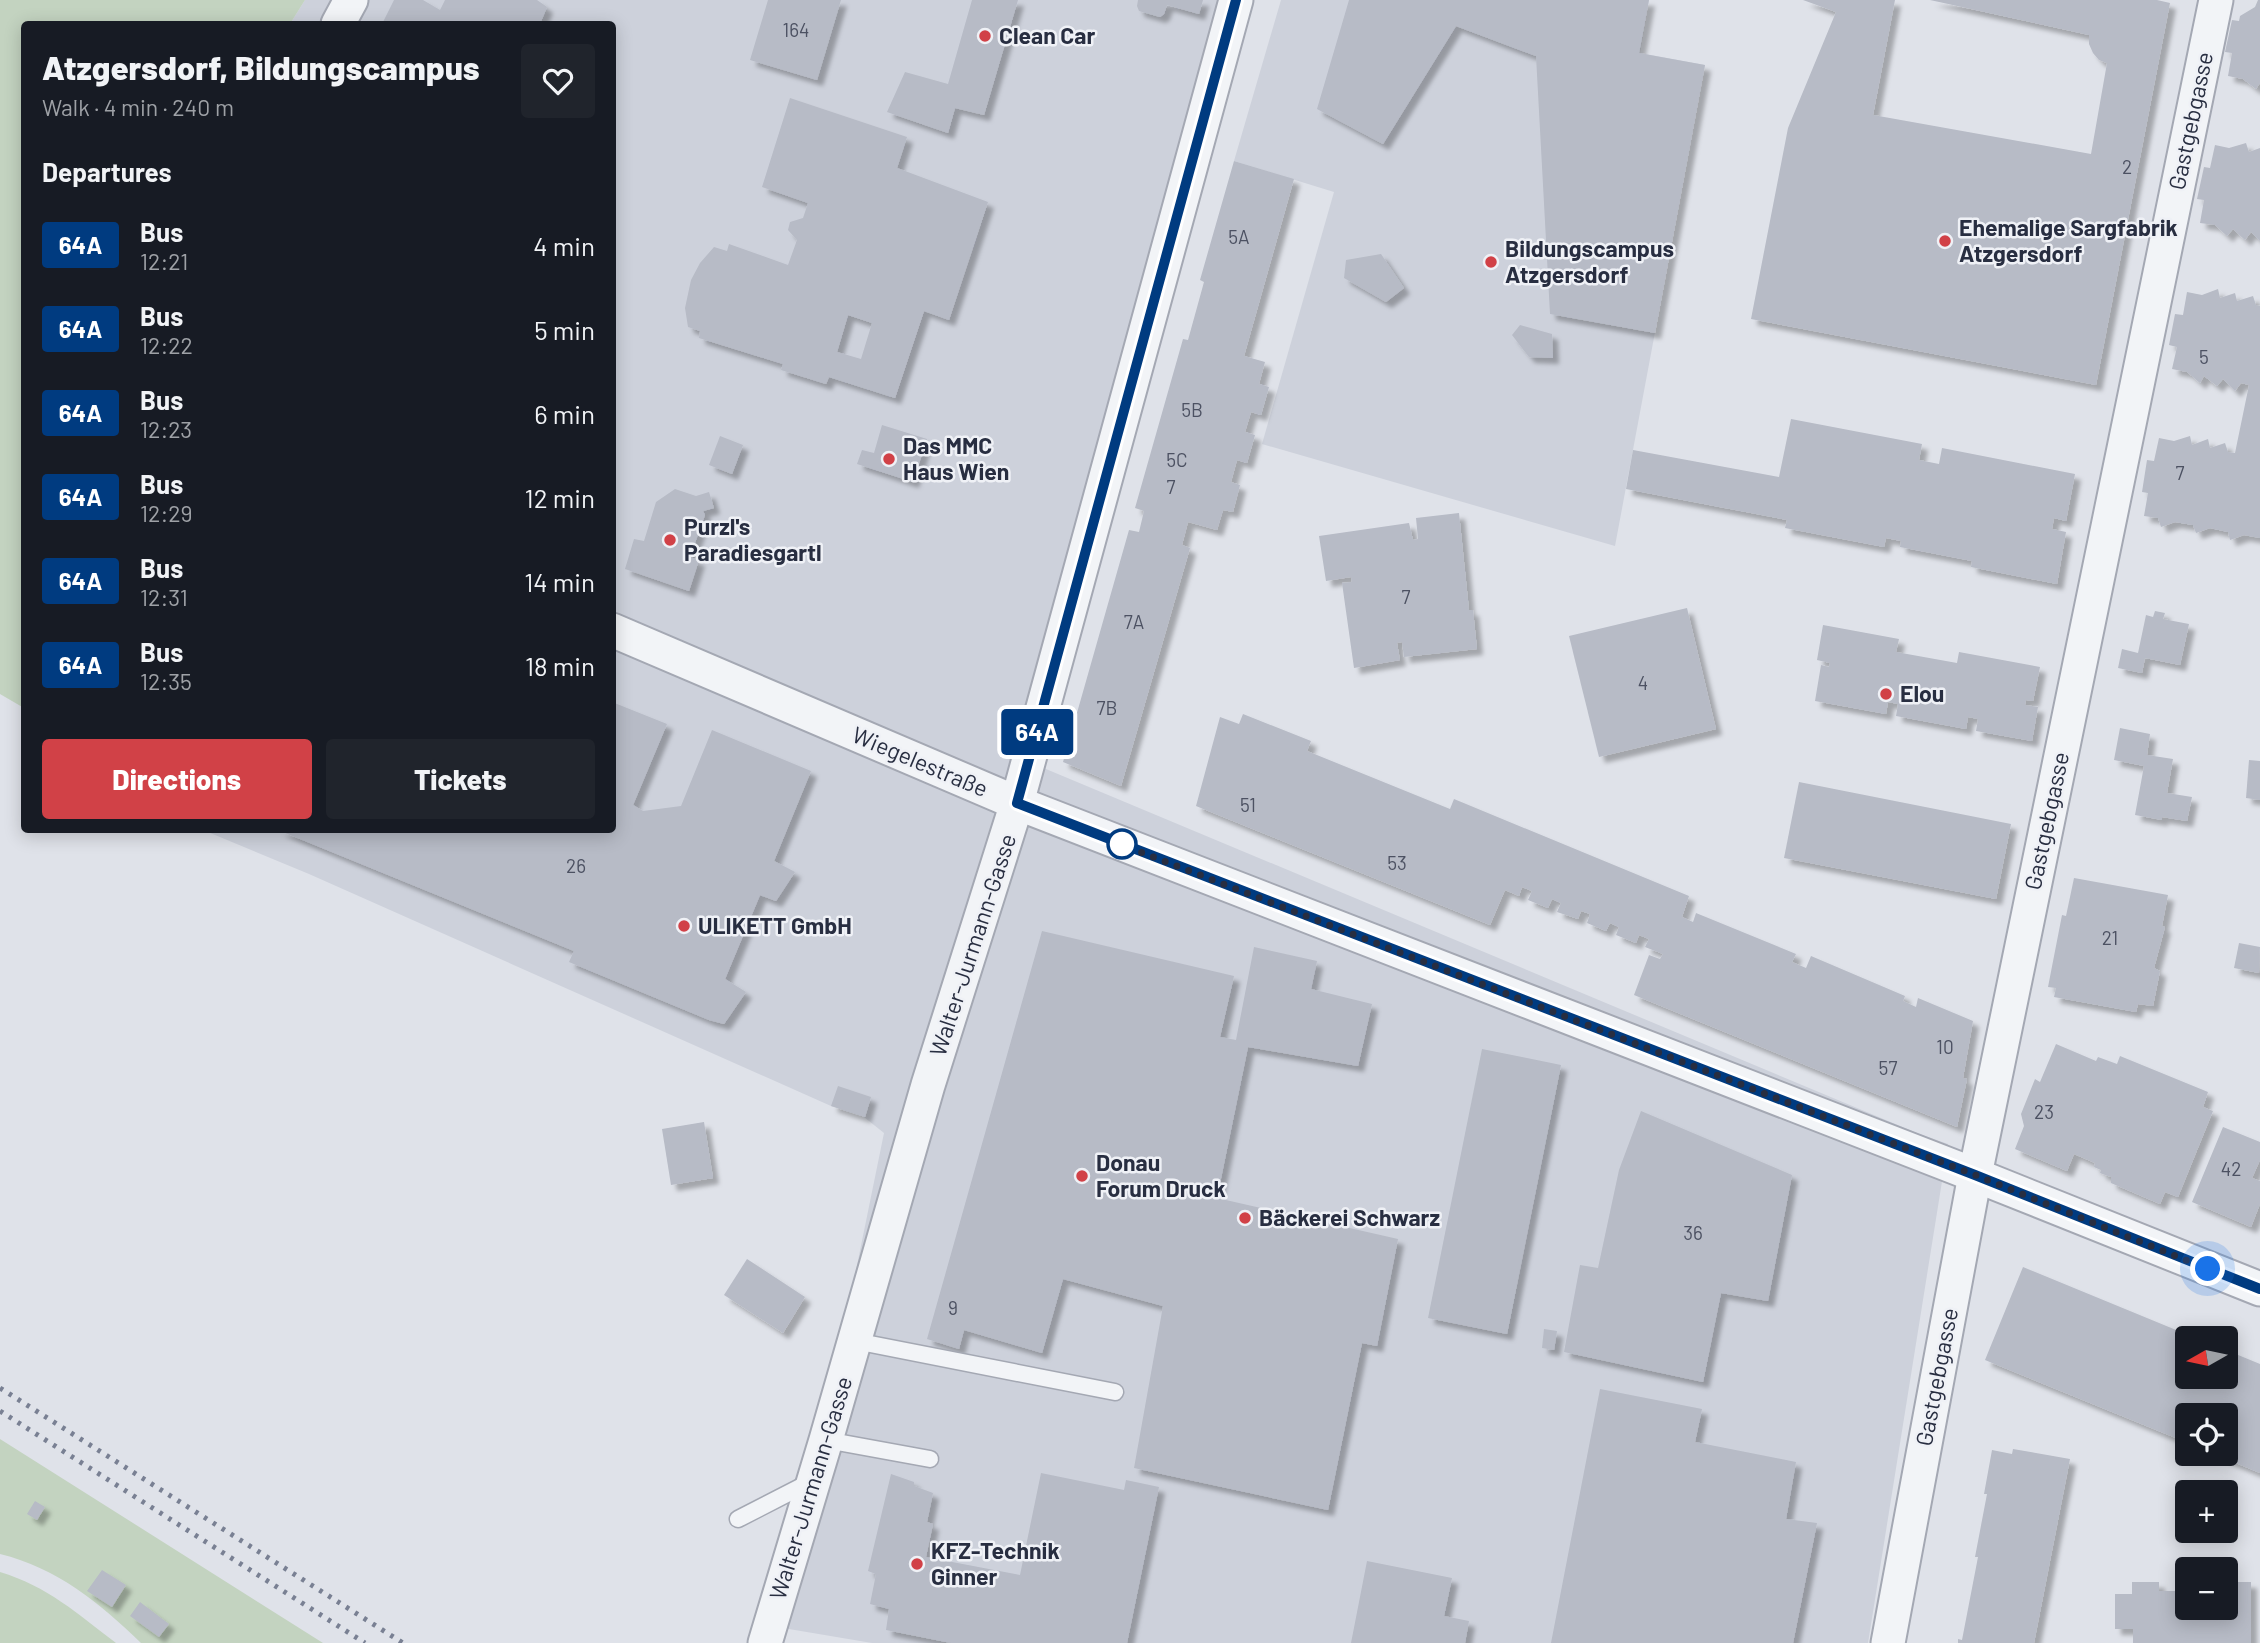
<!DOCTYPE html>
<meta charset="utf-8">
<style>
body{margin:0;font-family:Barlow,sans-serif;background:#20242c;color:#f1f3f6;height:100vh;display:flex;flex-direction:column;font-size:26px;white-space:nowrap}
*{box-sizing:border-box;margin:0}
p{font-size:23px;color:#9ea1a6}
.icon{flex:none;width:38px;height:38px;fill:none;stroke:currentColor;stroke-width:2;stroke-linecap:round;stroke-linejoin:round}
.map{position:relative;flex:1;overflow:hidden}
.sheet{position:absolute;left:21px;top:21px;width:595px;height:812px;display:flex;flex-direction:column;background:#171b24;border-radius:7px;box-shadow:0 4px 18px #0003}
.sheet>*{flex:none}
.badge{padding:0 14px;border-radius:5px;font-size:24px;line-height:46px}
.needle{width:46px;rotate:261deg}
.fabs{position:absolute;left:2175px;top:1326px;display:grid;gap:14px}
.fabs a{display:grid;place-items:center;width:63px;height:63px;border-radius:7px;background:#171b24;box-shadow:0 4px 18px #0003;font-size:35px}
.you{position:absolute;width:35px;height:35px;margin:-18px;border:5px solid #fff;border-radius:50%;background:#1a73e8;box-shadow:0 0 0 10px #1a73e833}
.map>.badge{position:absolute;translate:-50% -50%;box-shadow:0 0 0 4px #fff}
h2{padding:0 21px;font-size:26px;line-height:63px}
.round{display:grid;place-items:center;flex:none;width:74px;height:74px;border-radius:7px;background:#20242c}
.headline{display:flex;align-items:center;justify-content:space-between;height:119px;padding:0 21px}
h1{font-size:33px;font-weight:800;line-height:52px}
.primary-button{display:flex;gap:14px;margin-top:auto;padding:14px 21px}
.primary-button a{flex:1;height:80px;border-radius:7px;background:#d14147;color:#fff;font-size:28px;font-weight:800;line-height:80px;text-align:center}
.primary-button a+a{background:#20242c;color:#f1f3f6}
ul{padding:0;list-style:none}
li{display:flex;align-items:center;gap:21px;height:84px;padding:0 21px}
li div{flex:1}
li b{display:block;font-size:26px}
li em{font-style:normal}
li .badge{min-width:77px;font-weight:700;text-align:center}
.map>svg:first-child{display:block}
.built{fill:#cdd1db}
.green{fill:#c3d3c0}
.building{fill:#b7bbc6;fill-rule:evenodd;filter:url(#shadow)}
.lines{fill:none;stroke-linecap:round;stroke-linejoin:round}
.service-casing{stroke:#a4a8b3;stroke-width:19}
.minor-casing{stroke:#a4a8b3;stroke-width:37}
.service{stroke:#f2f4f7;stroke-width:16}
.minor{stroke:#f2f4f7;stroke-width:33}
.rail{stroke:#798093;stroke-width:5;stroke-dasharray:3.5 7;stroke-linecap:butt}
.line-casing{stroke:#fff;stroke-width:16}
.line{stroke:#003b80;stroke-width:10}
.walk{stroke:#282e41;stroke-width:7;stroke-dasharray:0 12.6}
.poi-dot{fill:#d14147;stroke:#eff1f6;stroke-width:2.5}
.stop-dot{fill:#fff;stroke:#003b80;stroke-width:3.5}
.labels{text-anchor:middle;stroke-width:5;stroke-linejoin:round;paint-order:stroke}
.number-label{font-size:19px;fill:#4c5162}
.poi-label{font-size:23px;font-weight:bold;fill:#282e41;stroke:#eff1f6;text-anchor:start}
.street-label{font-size:23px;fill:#282e41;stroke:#eff1f6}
</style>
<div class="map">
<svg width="2260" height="1643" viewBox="0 0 2260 1643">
<defs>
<filter id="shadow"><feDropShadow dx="6" dy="6" stdDeviation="2" flood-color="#0004"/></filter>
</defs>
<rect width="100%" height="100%" fill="#dfe2e9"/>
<g class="built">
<polygon points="305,0 1246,0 1034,764 1917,1133 1948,1144 1868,1643 872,1643 783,1628 884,1133 864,1117 831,1106 309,874 203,830 612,830 612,24 290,24"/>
<polygon points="1281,0 1649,0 1640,53 1705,65 1615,546 1262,444 1334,192 1234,161"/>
</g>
<g class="green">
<polygon points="0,0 305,0 290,24 24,24 24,708 0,694"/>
<path d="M0,1439L323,1643H141C100,1603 57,1568 0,1554Z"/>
<path d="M0,1572C47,1586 78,1614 116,1643H0Z"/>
</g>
<g class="building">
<polygon points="394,0 423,0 440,10 445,0 537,0 547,7 540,24 382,24"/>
<polygon points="768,0 841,0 817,80 750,60"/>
<polygon points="972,0 1018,0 984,115 955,108 948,133 887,112 905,72 948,84"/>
<polygon points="1138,0 1203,0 1199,14 1167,5 1164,14 1160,17 1139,11 1137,6"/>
<polygon points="1349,0 1649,0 1639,53 1705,65 1655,333 1550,314 1536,56 1456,26 1383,144 1317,109"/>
<polygon points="1803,0 1895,0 1873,115 2091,154 2107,63 2099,60 2093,53 2089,44 2089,35 1930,0 2157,0 2170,3 2096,385 1751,319 1788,128 1836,12"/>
<polygon points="2258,0 2260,0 2260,83 2256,89 2243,79 2228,76 2232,53 2225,52 2232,20 2239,21 2240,16 2255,7"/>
<path d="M790,98L907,137L897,168L988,202L949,320L924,311L895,398L829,377L826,384L781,370L783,364L699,338L700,331L688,327L685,308L691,280L700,263L714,247L727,251L729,244L788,265L797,240L788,230L790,222L803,218L808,203L762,187ZM848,315L872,323L861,359L837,352Z"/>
<polygon points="2246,143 2249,152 2260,148 2260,241 2251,232 2245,240 2233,229 2227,236 2215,225 2200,223 2204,200 2197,199 2204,167 2210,168 2215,145 2229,148"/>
<polygon points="1234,161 1294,179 1244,356 1265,362 1259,384 1269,387 1261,415 1251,412 1245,432 1255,435 1247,463 1237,460 1231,482 1240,485 1233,512 1223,510 1217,530 1188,522 1182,545 1190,548 1121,786 1063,762 1129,530 1139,532 1144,511 1135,508 1183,339 1188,340 1204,282 1200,280"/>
<polygon points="1381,254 1404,288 1386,302 1344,278 1346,260"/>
<polygon points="2218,289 2220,298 2235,293 2237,301 2253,296 2256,305 2260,306 2260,538 2244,535 2230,540 2228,532 2210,528 2196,533 2193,525 2175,522 2161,527 2158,518 2144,516 2148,493 2142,492 2147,460 2154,461 2159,438 2174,441 2190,436 2192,445 2208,439 2210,448 2225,443 2228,452 2235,453 2249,385 2241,383 2235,391 2223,379 2217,386 2204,376 2200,383 2187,372 2172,369 2177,347 2169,345 2175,314 2183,315 2187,292 2202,295"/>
<polygon points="1520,325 1552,334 1553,358 1529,357 1512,335"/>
<polygon points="1791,419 1922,444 1919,460 1939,464 1942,448 2075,474 2066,521 2054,518 2052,529 2066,532 2057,584 1971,567 1972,561 1900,547 1901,541 1886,538 1884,547 1785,528 1787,520 1626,489 1633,450 1779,477"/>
<polygon points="882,425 927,439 913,482 857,464 862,450 874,453"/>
<polygon points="720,436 743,445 732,474 709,465"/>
<polygon points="675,489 696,496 709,492 714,508 703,511 705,515 690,557 699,560 689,591 625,569 634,539 644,541 656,502"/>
<polygon points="1459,513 1469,610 1473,610 1477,649 1404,657 1402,642 1397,643 1400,660 1354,668 1342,583 1352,582 1351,577 1326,581 1319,536 1409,523 1413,540 1418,539 1416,518"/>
<polygon points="1687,608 1716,729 1599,757 1569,636"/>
<polygon points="2155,611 2165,613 2163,619 2189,624 2180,665 2145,658 2142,673 2118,668 2122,649 2138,653 2146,615 2153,617"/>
<polygon points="1823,625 1899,639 1896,652 1957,663 1959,652 2040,667 2033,701 2026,700 2025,705 2038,707 2032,741 1976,731 1978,719 1968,717 1966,729 1896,716 1898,704 1888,702 1886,714 1815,701 1821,665 1829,667 1830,663 1817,660"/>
<polygon points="612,702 667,724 633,805 643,811 681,806 712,730 811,771 774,861 795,872 776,901 760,895 725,979 746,992 724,1024 709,1020 569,962 574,951 278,830 612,830"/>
<polygon points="1243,714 1311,741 1307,751 1450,809 1454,799 1689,896 1682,917 1693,922 1696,913 1796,954 1792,962 1806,968 1811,956 1905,996 1903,1001 1916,1007 1918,998 1973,1021 1963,1078 1967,1079 1957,1127 1634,995 1649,955 1660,959 1663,954 1645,947 1649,939 1639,935 1636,943 1616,935 1619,927 1610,923 1606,931 1587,923 1590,914 1581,911 1578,919 1557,912 1561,903 1552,899 1548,908 1528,900 1532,891 1522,887 1519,896 1505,890 1490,925 1196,806 1220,717 1239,724"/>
<polygon points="2120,728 2150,734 2147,755 2173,759 2167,793 2192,797 2187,821 2162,817 2162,820 2135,815 2144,766 2114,760"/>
<polygon points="2249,760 2260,761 2260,800 2246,798"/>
<polygon points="1799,782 2011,824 1996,899 1784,858"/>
<polygon points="2074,878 2168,895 2162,926 2165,927 2154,968 2160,971 2153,1006 2138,1004 2136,1012 2054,997 2056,988 2048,987 2062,915 2066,916"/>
<polygon points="1042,931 1234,976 1220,1037 1236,1040 1254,947 1317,961 1311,989 1372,1004 1358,1066 1248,1047 1217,1198 1398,1239 1377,1346 1362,1343 1328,1510 1134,1468 1163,1306 1063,1279 1042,1353 964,1330 959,1349 927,1339"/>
<polygon points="2239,943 2260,947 2259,973 2234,968"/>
<polygon points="2056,1044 2096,1061 2098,1057 2117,1064 2120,1056 2208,1092 2203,1107 2213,1111 2178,1197 2165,1192 2160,1204 2111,1183 2111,1177 2100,1173 2101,1170 2094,1167 2095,1163 2074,1154 2067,1171 2015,1149 2024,1126 2021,1114 2035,1079 2040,1082"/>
<polygon points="1482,1049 1561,1065 1507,1334 1428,1318"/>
<polygon points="838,1086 871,1097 865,1117 831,1106"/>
<polygon points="1641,1111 1792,1175 1768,1301 1721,1293 1703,1382 1564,1352 1580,1265 1598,1268 1619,1170"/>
<polygon points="704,1122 713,1178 671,1185 662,1129"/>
<polygon points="2223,1127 2260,1142 2260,1160 2252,1178 2260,1181 2260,1204 2251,1227 2192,1202"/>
<polygon points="747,1259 805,1297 783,1333 724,1295"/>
<polygon points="2023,1267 2198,1339 2188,1339 2188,1377 2226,1377 2226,1350 2260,1364 2260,1473 2214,1454 2226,1454 2226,1416 2188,1416 2188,1443 1985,1360"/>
<polygon points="1544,1329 1557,1331 1554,1350 1542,1348"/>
<polygon points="1600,1389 1702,1409 1695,1442 1796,1462 1786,1519 1817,1523 1793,1643 1551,1643"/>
<polygon points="2013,1449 2070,1459 2034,1643 1958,1643 1958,1639 1962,1640 1978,1557 1975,1557 1987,1494 1984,1494 1992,1450 2012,1454"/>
<polygon points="1041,1473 1124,1490 1126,1480 1159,1487 1127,1643 951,1643 886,1630 889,1609 870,1604 876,1574 868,1571 891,1474 914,1482 914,1486 933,1493 927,1522 933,1524 926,1557 1020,1575"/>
<polygon points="35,1501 45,1507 37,1520 27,1514"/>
<polygon points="1367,1561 1452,1578 1444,1616 1469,1621 1465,1643 1351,1643"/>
<polygon points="102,1570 126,1585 112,1607 87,1591"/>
<polygon points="2132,1582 2159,1582 2159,1591 2188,1591 2188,1608 2226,1608 2226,1582 2251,1582 2251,1643 2133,1643 2133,1629 2115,1629 2115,1594 2132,1594"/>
<polygon points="140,1602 169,1624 159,1637 130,1616"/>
</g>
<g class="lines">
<g class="service-casing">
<g id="service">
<polyline points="855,1341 1115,1392"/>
<polyline points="826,1440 930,1459"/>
<polyline points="738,1519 812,1481"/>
</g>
</g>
<g class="minor-casing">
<g id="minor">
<polyline points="338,24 351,0"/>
<polyline points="612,630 1017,803 1975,1175 2260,1289"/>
<polyline points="765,1643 826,1440 928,1085 1017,803 1236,0"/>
<polyline points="1888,1643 1975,1175 2216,0"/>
</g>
</g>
<use href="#service" class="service"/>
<use href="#minor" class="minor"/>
<g class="rail">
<polyline points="0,1388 403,1643"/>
<polyline points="0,1411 365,1643"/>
</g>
</g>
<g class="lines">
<g class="line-casing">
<polyline id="line" points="1236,0 1017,803 1975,1175 2260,1289"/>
</g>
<use href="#line" class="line"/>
<polyline class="walk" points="1122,844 1120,844 1975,1175 2208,1269"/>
</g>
<g class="poi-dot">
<circle cx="985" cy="36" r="7"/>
<circle cx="1945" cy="241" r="7"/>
<circle cx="1491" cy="262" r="7"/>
<circle cx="889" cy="459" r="7"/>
<circle cx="670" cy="540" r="7"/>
<circle cx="1886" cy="694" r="7"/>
<circle cx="684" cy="926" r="7"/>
<circle cx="1082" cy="1176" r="7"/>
<circle cx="1245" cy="1218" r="7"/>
<circle cx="917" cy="1564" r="7"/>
</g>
<circle class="stop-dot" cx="1122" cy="844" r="14"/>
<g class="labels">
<g class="number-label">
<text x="796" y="37">164</text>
<text x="2127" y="174">2</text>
<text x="1239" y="244">5A</text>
<text x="2204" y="364">5</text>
<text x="1192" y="417">5B</text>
<text x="1177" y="467">5C</text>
<text x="2180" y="480">7</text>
<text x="1171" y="494">7</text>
<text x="1406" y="604">7</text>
<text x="1134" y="629">7A</text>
<text x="1643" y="690">4</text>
<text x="1107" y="715">7B</text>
<text x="1248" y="812">51</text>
<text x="1397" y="870">53</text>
<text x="576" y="873">26</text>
<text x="2110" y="945">21</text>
<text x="1945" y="1054">10</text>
<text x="1888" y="1075">57</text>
<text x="2044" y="1119">23</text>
<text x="2231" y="1176">42</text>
<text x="1693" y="1240">36</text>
<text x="953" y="1315">9</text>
</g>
<g class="poi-label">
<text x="999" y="44">Clean Car</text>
<text x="1959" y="236">Ehemalige Sargfabrik<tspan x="1959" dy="26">Atzgersdorf</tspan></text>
<text x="1505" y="257">Bildungscampus<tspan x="1505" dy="26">Atzgersdorf</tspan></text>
<text x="903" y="454">Das MMC<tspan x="903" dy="26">Haus Wien</tspan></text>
<text x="684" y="535">Purzl's<tspan x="684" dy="26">Paradiesgartl</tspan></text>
<text x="1900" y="702">Elou</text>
<text x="698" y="934">ULIKETT GmbH</text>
<text x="1096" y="1171">Donau<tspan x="1096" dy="26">Forum Druck</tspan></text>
<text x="1259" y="1226">Bäckerei Schwarz</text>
<text x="931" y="1559">KFZ-Technik<tspan x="931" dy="26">Ginner</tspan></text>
</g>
<g class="street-label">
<text transform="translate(2191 121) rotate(-78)" y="8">Gastgebgasse</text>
<text transform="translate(920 762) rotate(23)" y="8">Wiegelestraße</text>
<text transform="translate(2047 821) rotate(-78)" y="8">Gastgebgasse</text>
<text transform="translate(973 945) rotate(-72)" y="8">Walter-Jurmann-Gasse</text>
<text transform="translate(1937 1377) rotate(-79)" y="8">Gastgebgasse</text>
<text transform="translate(811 1488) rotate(-73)" y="8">Walter-Jurmann-Gasse</text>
</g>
</g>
</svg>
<div class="fabs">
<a><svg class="needle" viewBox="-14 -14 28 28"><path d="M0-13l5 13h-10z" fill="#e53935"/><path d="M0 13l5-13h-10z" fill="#9ea1a6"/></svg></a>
<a><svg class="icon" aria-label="locate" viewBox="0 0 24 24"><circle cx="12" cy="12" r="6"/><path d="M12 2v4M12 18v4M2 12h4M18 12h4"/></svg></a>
<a>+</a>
<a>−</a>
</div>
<div class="you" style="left:2208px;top:1269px"></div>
<b class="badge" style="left:1037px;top:732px;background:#003b80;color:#fff">64A</b>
<section class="sheet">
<div class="headline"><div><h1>Atzgersdorf, Bildungscampus</h1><p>Walk · 4 min · 240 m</p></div><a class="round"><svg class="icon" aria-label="heart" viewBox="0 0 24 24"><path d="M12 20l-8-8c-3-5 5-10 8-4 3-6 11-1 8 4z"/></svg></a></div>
<h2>Departures</h2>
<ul>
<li><span class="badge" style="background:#003b80;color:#fff">64A</span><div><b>Bus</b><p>12:21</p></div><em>4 min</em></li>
<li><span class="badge" style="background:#003b80;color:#fff">64A</span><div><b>Bus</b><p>12:22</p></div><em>5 min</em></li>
<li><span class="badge" style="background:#003b80;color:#fff">64A</span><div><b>Bus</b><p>12:23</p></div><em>6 min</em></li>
<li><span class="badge" style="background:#003b80;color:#fff">64A</span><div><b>Bus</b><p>12:29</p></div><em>12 min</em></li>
<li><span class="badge" style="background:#003b80;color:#fff">64A</span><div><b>Bus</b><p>12:31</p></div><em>14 min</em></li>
<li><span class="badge" style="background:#003b80;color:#fff">64A</span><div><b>Bus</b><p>12:35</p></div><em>18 min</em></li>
</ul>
<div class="primary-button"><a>Directions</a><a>Tickets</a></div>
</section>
</div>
